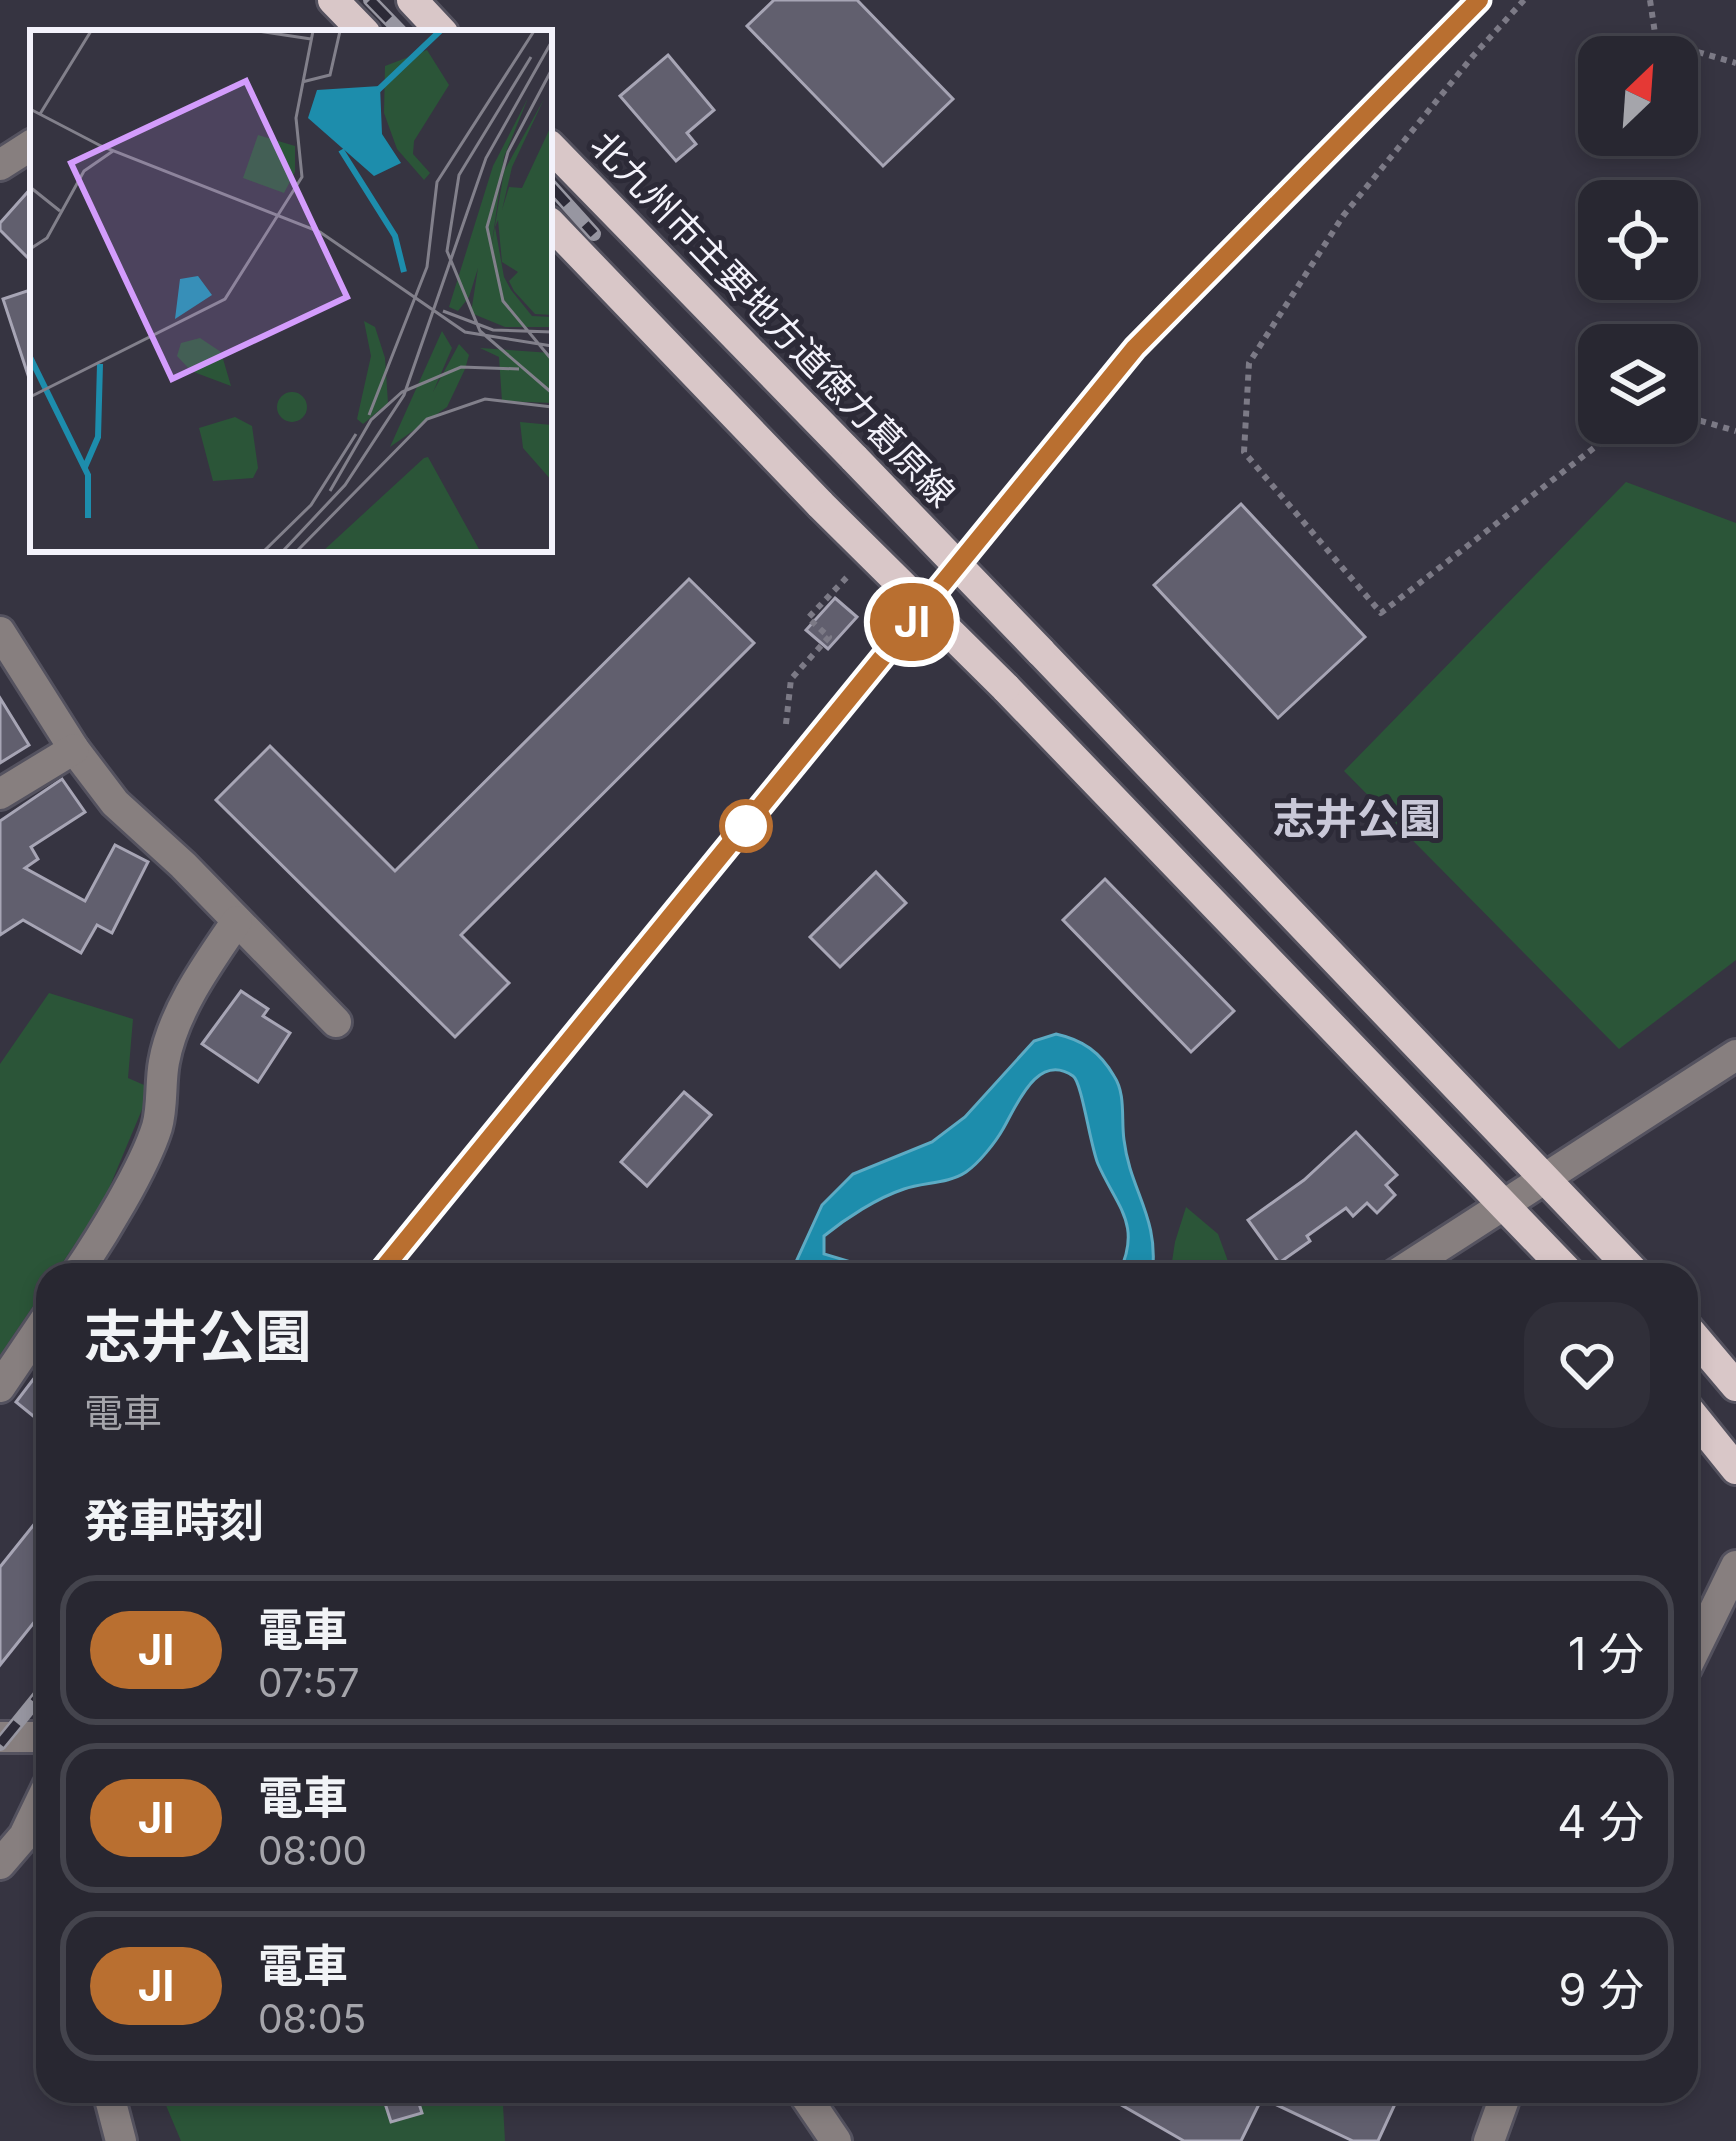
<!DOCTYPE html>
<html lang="ja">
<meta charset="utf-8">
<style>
body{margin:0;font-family:Inter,"Noto Sans JP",sans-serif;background:#302f39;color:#f1f3f6;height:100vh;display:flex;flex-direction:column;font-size:45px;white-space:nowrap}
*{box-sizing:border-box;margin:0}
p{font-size:39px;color:#a5a5ab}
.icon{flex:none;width:66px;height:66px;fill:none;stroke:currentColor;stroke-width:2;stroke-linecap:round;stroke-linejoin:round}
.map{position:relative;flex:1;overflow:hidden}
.sheet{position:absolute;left:36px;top:1263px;width:1662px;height:840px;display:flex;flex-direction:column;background:#282731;border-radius:36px;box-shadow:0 6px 18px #0003,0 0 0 3px #44444d}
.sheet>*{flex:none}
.badge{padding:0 24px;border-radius:39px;font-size:42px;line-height:78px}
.needle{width:78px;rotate:25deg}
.buttons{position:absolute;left:1578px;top:36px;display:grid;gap:24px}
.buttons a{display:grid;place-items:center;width:120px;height:120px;border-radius:24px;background:#282731;box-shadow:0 6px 18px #0003,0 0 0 3px #44444d;font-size:60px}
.map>.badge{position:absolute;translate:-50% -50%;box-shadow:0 0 0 6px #fff}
h2{padding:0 48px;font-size:45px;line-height:108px}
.round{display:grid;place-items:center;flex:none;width:126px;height:126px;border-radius:36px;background:#302f39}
.headline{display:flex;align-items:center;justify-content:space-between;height:204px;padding:0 48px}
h1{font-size:57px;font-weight:700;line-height:90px}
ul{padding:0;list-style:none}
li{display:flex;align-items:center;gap:36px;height:150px;margin:0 24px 18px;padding:0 24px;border:6px solid #44444d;border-radius:36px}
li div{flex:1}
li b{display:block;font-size:45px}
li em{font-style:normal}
li .badge{min-width:132px;font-weight:700;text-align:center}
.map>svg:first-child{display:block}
.green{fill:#2b5538}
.water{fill:#1d8dac;stroke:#5dabc4;stroke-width:3}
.building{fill:#615f6e;stroke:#a7a5b5;stroke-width:3}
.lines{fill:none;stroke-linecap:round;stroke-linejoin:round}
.minor-casing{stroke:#54525f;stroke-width:36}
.major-casing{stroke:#54525f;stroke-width:36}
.path{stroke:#7c7a86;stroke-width:6;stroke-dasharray:6 6;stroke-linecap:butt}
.minor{stroke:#877f7f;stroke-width:30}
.major{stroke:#d9c7c8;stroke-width:30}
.rail-casing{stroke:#9796a1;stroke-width:14}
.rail{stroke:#2c2a37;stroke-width:9;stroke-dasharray:27;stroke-linecap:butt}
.major-bridge-casing{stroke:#54525f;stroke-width:36;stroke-linecap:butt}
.major-bridge{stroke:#d9c7c8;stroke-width:30}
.line-casing{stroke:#fff;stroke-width:27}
.line{stroke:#b96f30;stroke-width:18}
.stop-dot{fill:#fff;stroke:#b96f30;stroke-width:6}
.labels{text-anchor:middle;stroke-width:10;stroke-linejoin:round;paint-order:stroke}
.street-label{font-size:36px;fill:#f3f2fb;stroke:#2c2a37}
.quarter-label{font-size:42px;font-weight:bold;fill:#c9c8d8;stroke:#2c2a37}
.inset-river{fill:none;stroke:#1d8dac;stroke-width:6}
.inset-road{fill:none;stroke:#82808b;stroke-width:3}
.view{fill:#d39cfc;fill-opacity:0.15;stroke:#d39cfc;stroke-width:6}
.inset-edge{fill:none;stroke:#f3f2fb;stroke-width:6}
</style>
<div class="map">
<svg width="1736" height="2141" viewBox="0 0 1736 2141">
<rect width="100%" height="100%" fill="#363441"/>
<g class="green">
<polygon points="1626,482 1736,523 1736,960 1619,1049 1344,771"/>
<polygon points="49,993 133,1019 128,1078 151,1088 102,1205 54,1275 48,1275 48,1284 0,1355 0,1064"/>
<polygon points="1186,1207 1218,1234 1233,1275 1170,1275 1175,1242"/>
<polygon points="160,2091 497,2091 503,2105 505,2141 181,2141"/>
</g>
<path class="water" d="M1056,1034C1083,1040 1100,1052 1114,1076C1126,1094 1121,1119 1124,1140C1130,1191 1160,1218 1152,1275H1118C1143,1225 1117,1207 1098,1164C1090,1145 1082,1082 1073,1076C1037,1051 1016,1107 1003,1129C995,1143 979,1163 966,1172C948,1184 924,1182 904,1189C877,1198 846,1218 824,1236V1254L861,1265L869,1275H790L822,1205L853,1174L932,1142L965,1117L1034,1041Z"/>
<g class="building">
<polygon points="774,0 857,0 953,99 883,166 747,26"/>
<polygon points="668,55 714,110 687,133 696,144 676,161 620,96"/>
<polygon points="33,186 33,263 0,230 0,223"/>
<polygon points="33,289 33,374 28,375 3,299"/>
<polygon points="1241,504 1365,637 1278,718 1154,585"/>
<polygon points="689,579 754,643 461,935 509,983 455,1037 216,800 270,746 395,871"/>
<polygon points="835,598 857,617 828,649 806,630"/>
<polygon points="0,698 29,745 0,763"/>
<polygon points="62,779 85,812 31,847 38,859 25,868 85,901 115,845 148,862 112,933 97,925 81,953 23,920 0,935 0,821"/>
<polygon points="876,872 906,903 840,967 810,937"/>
<polygon points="1105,879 1234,1011 1191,1052 1063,920"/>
<polygon points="241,991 268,1009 263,1016 290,1033 258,1082 202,1044"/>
<polygon points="684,1092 711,1115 647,1186 621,1162"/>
<polygon points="1356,1132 1397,1175 1386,1185 1395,1195 1377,1213 1367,1203 1353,1216 1346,1208 1307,1236 1310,1241 1279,1263 1248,1220 1304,1180"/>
<polygon points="48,1360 48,1428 16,1402"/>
<polygon points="48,1507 48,1605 0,1665 0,1567"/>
<polygon points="381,2091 415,2091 422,2113 391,2122"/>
<polygon points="1097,2091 1401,2091 1378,2141 1353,2141 1262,2098 1241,2141 1184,2141"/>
</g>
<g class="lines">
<g class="minor-casing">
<g id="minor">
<polyline points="0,165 33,144"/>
<polyline points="0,632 74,749 115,803 183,865 336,1022"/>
<polyline points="0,794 74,749"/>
<path d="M76,1275C101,1238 144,1169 157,1127C163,1106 160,1083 164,1062C173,1011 209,962 237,921"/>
<polyline points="1395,1275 1736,1055"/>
<polyline points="0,1387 48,1316"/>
<polyline points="1686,1668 1736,1566"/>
<polyline points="0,1737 48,1737"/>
<polyline points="0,1864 24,1836 48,1786"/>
<polyline points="108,2091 121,2141"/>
<polyline points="802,2091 836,2141"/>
<polyline points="1489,2141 1507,2091"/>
</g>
</g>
<g class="major-casing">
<g id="major">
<polyline points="333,0 365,33"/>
<polyline points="412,0 443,33"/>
<polyline points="549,145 855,459"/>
<polyline points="549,222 821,505"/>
<polyline points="1040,651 1637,1275"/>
<polyline points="1005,687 1571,1275"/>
<polyline points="1686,1327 1736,1386"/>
<polyline points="1686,1407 1736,1469"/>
</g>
</g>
<g class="path">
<polyline points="1524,0 1473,56 1343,216 1249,363 1244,452 1381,613 1626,423"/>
<polyline points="1650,0 1656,40 1736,63"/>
<polyline points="1677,414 1736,431"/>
<polyline points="786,724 791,679 829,637 808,618 849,575"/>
</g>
<use href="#minor" class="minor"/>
<use href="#major" class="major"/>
<g class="rail-casing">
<g id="rail">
<polyline points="370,0 402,33"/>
<polyline points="549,184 594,234"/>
<polyline points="378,1275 1135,348 1479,0"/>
<polyline points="0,1744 48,1685"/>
</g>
</g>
<use href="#rail" class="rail"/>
<g class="major-bridge-casing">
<g id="major-bridge">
<polyline points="855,459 1040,651"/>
<polyline points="821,505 1005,687"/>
</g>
</g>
<use href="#major-bridge" class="major-bridge"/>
</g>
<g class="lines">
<g class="line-casing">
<polyline id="line" points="378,1275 1135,348 1479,0"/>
</g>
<use href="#line" class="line"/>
</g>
<circle class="stop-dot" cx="746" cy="826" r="24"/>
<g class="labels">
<g class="street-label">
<text transform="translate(773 319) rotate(46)" y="13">北九州市主要地方道徳力葛原線</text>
</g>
<g class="quarter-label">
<text x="1357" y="834">志井公園</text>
</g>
</g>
<g transform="translate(30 30)">
<rect width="522" height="522" fill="#363441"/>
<path d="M397,20L419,55L384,111L383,124L400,143L394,150L367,119L354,83L355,36ZM498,68L474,127L461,220L474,141L514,69L482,137L472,180L479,157L492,158L522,94V285L505,284L484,261L479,251L488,242L472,232L468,190L465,197L474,247L481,260L502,286L522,287V297H475L441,283L448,238L439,267L428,281L419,277L463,136ZM228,105L265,116V142L254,163L213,148ZM334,291L345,297L355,328L358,373L333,394L327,389L341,326ZM412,301L422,318L403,362L429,314L439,325L435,339L417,377L360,417ZM170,308L191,322L201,356L161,341L147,326L151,313ZM450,318L522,323V373L472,371L469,327ZM247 377a15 15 0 1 1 30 0a15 15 0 1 1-30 0ZM205,387L222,396L228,438L223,448L183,451L169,398ZM490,392L522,395V451L493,418ZM398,427L450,521H293L394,428Z" fill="#2b5538"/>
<path d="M350,56L352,104L371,133L344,146L278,88L287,60ZM168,246L182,265L145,289L150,249Z" fill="#1d8dac"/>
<path class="inset-river" d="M348,60L410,1M311,120L365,206L374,242M0,327L58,445V488M55,437L68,407L70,334"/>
<path class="inset-road" d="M228,1L281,9M501,27L429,145L417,221L450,301L522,363M522,39L478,122L457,197L473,271L522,330M272,52L300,45L310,1M0,79L71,116L290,202L435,302L522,316M10,84L61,1M0,157L30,181M0,219L17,208L54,141L83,121M413,281L463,300L522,302M0,367L195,269L272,147L266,88L283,1M339,385L397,237L407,152L504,1M300,461L341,390L372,362L431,337L489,339M234,521L281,475L326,404M253,521L315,455L374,365L456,128L522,11M267,521L397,389L455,369L522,377"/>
<path class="view" d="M216,51L317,267L142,349L41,133Z"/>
<rect width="522" height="522" class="inset-edge"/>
</g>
</svg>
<div class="buttons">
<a><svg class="needle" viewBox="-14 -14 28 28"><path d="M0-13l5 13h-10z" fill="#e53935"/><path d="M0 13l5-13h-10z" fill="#a5a5ab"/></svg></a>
<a><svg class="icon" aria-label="locate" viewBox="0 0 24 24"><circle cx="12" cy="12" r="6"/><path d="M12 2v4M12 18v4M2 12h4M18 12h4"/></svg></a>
<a><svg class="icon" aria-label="layers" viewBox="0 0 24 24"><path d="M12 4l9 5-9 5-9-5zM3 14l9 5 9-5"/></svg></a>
</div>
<b class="badge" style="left:912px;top:622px;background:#b96f30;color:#fff">JI</b>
<section class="sheet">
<div class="headline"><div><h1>志井公園</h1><p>電車</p></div><a class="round"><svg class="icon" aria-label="heart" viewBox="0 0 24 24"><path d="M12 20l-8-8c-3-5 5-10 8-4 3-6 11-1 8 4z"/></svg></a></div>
<h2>発車時刻</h2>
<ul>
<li><span class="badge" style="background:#b96f30;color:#fff">JI</span><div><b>電車</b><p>07:57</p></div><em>1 分</em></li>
<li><span class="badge" style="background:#b96f30;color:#fff">JI</span><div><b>電車</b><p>08:00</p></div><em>4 分</em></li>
<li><span class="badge" style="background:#b96f30;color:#fff">JI</span><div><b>電車</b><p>08:05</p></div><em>9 分</em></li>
</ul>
</section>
</div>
